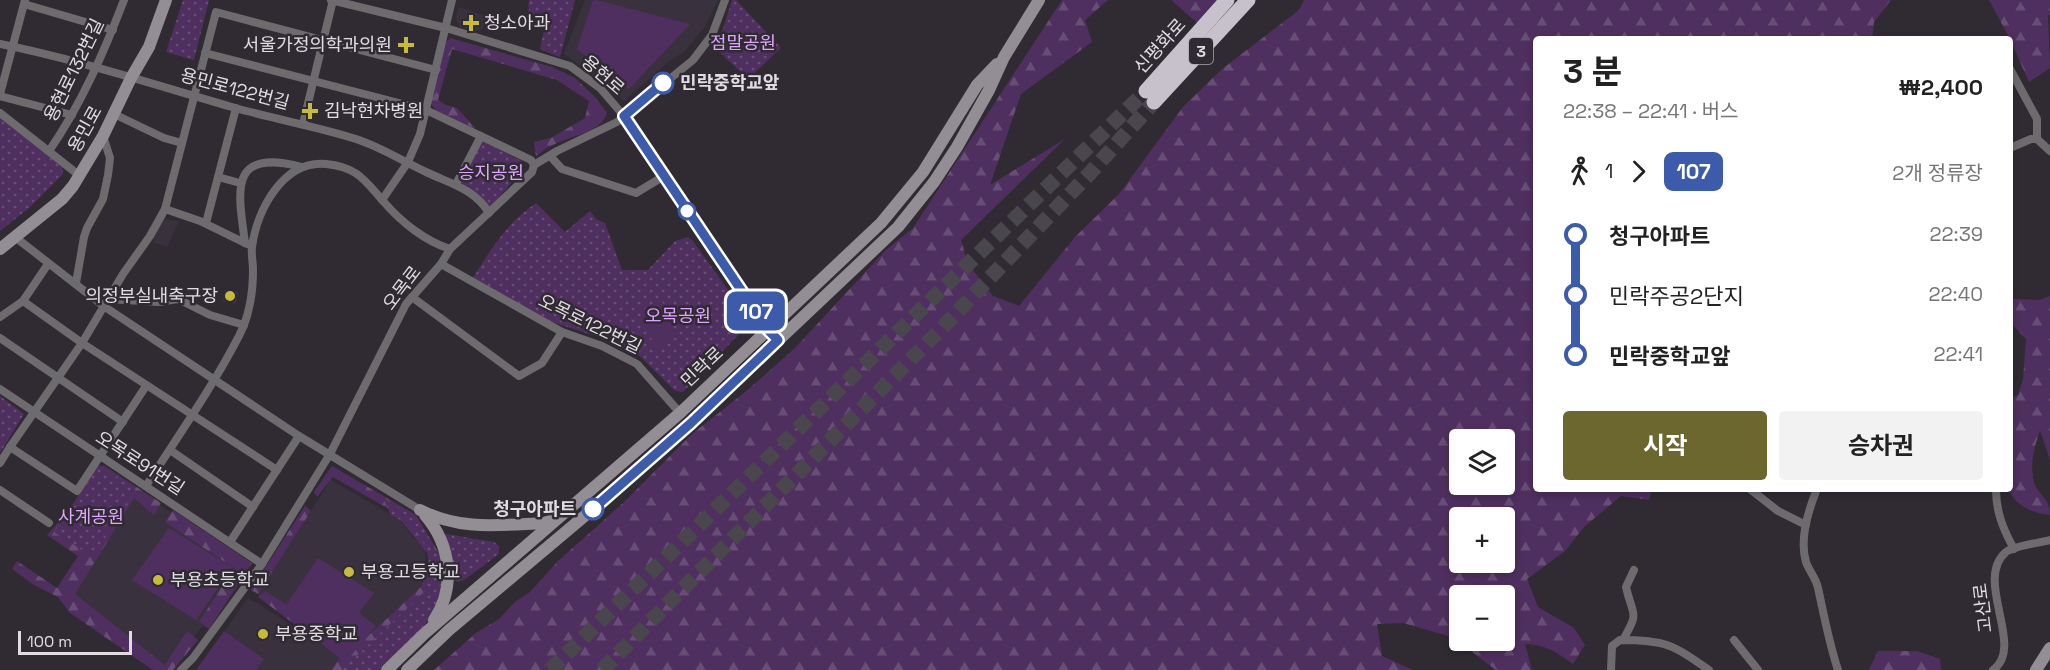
<!DOCTYPE html>
<html lang="ko">
<meta charset="utf-8">
<style>
body{margin:0;font-family:"Space Grotesk","Noto Sans KR",sans-serif;background:#f2f2f2;color:#222;height:100vh;display:flex;flex-direction:column;font-size:22px;white-space:nowrap}
*{box-sizing:border-box;margin:0}
p{font-size:20px;color:#767676}
.icon{flex:none;width:33px;height:33px;fill:none;stroke:currentColor;stroke-width:2;stroke-linecap:round;stroke-linejoin:round}
.map{position:relative;flex:1;overflow:hidden}
.drawer{position:absolute;left:1533px;top:36px;width:480px;height:456px;display:flex;flex-direction:column;background:#fff;border-radius:6px;box-shadow:0 3px 9px #0003}
.drawer>*{flex:none}
.badge{padding:0 12px;border-radius:9px;font-size:21px;line-height:39px}
.controls{position:absolute;left:1449px;top:429px;display:grid;gap:12px}
.controls a{display:grid;place-items:center;width:66px;height:66px;border-radius:6px;background:#fff;box-shadow:0 3px 9px #0003;font-size:30px}
.scale{position:absolute;left:18px;bottom:15px;width:114px;box-sizing:border-box;padding-left:6px;border:3px solid #e0dce2;border-top:0;font-size:16px;line-height:21px;white-space:nowrap;color:#e0dce2;-webkit-text-stroke:4px #302b33;paint-order:stroke}
.map>.badge{position:absolute;translate:-50% -50%;box-shadow:0 0 0 3px #fff}
.legs{display:flex;align-items:center;gap:9px;height:66px;padding:0 30px;font-size:20px}
.legs p{margin-inline-start:auto}
.overview{display:flex;align-items:center;justify-content:space-between;height:102px;padding:0 30px}
h1{font-size:33px;font-weight:700;line-height:45px}
.action{display:flex;gap:12px;margin-top:auto;padding:12px 30px}
.action a{flex:1;height:69px;border-radius:6px;background:#6c672e;color:#fff;font-size:24px;font-weight:700;line-height:69px;text-align:center}
.action a+a{background:#f2f2f2;color:#222}
ul{padding:0 30px;list-style:none}
li{display:flex;align-items:center;gap:21px;height:60px;font-size:22px}
li i{display:grid;place-items:center;width:9px;height:100%;margin:0 8px;background:currentColor}
li i::after{content:'';width:15px;height:15px;margin:-8px;border:4px solid;border-radius:50%;background:#fff}
li p{margin-inline-start:auto}
li:first-child i{background:linear-gradient(#0000 50%,currentColor 0)}
li:last-child i{background:linear-gradient(currentColor 50%,#0000 0)}
.map>svg:first-child{display:block}
.built{fill:#3a313f}
.forest{fill:url(#forest-firs);fill-rule:evenodd}
.park{fill:url(#park-dots)}
.pitch{fill:#4f2f5f}
.lines{fill:none;stroke-linecap:round;stroke-linejoin:round}
.highway-tunnel{stroke:#4a464d;stroke-width:15;stroke-dasharray:15 8;stroke-linecap:butt}
.street{stroke:#6e6b6f;stroke-width:8}
.secondary{stroke:#928e94;stroke-width:12}
.highway{stroke:#c7c1cb;stroke-width:15}
.line-1-casing{stroke:#fff;stroke-width:14}
.line-1{stroke:#3d5bab;stroke-width:9}
.poi-dot{fill:#c7bb3c;stroke:#302b33;stroke-width:2}
.stop-1-dot{fill:#fff;stroke:#3d5bab;stroke-width:3}
.labels{text-anchor:middle;stroke-width:5;stroke-linejoin:round;paint-order:stroke}
.shield{fill:#302b33;stroke:#aba7ae;stroke-width:1.5}
.shield-label{font-size:16px;font-weight:bold;fill:#e0dce2}
.poi-label{font-size:18px;fill:#e0dce2;stroke:#302b33;text-anchor:start}
.park-label{font-size:18px;fill:#dfa5fd;stroke:#302b33}
.street-label{font-size:18px;fill:#e0dce2;stroke:#302b33}
.stop-label{font-size:18px;font-weight:bold;fill:#e0dce2;stroke:#302b33;text-anchor:start}
</style>
<div class="map">
<svg width="2050" height="670" viewBox="0 0 2050 670">
<defs>
<pattern id="forest-firs" width="22" height="20" patternUnits="userSpaceOnUse" patternTransform="scale(1.5)"><rect width="22" height="20" fill="#4f2f5f"/><path d="M5 1l3.5 6h-7zM16 11l3.5 6h-7z" fill="#684d76"/></pattern>
<pattern id="park-dots" width="8" height="8" patternUnits="userSpaceOnUse" patternTransform="scale(1.5)"><rect width="8" height="8" fill="#4f2f5f"/><path d="M2 2h.1M6 6h.1" fill="none" stroke="#684d76" stroke-width="1.8" stroke-linecap="round"/></pattern>
</defs>
<rect width="100%" height="100%" fill="#302b33"/>
<g class="built">
<polygon points="585,0 718,0 706,25 684,52 668,62 624,101 606,85 564,54"/>
<polygon points="459,7 485,16 482,29 476,31 460,27 455,18"/>
<polygon points="162,219 179,221 167,247 153,242"/>
<polygon points="331,480 400,520 413,538 425,547 426,578 424,588 349,658 258,594"/>
<polygon points="135,489 250,564 170,668 69,595"/>
<polygon points="248,598 257,603 346,661 339,670 197,670"/>
</g>
<g class="forest">
<path d="M1062,0H1108L1085,20L1092,42L1021,94L990,185L1065,139L961,240L968,264L993,296L1019,306L1075,237L1119,194L1183,107L1222,69L1299,10L1304,0H1891L1874,22L1872,39H1536V489H1652L1649,500L1621,496L1584,527L1565,551L1527,579L1538,607L1574,628L1585,645L1573,664C1558,653 1545,644 1525,644L1532,670H1496L1452,637L1403,623L1377,624L1382,656L1413,670H434L476,633L499,619L516,601L530,592L558,561L622,504L692,434L744,393L794,349L886,250L913,228ZM1460,440H1504V484H1460ZM1460,518H1504V562H1460ZM1460,596H1504V640H1460Z"/>
<polygon points="1171,0 1220,0 1201,26"/>
<polygon points="1989,0 2050,0 2050,15 2048,15 2050,68 2029,82 2010,39"/>
<path d="M450,38L552,67L575,78L595,97L607,113C601,133 569,136 553,145C547,147 542,152 536,156L534,142L551,138L585,118L589,101L557,80L452,49L438,100L446,105L457,108L476,129L436,111L430,102L445,43Z"/>
<path d="M2050,296V460L2040,430C2035,445 2029,465 2034,482C2038,496 2050,497 2050,515C2032,513 2016,506 2008,489H2010V399L2018,395L2023,379L2026,339L2010,322V306L2013,299L2039,300Z"/>
<polygon points="103,465 161,503 154,515 134,498 75,594 165,665 187,631 198,640 173,670 153,670 70,613 58,597 34,585 12,569 17,561 57,588 78,556 47,535 79,499"/>
<polygon points="332,466 416,515 441,557 438,591 366,670 331,670 340,658 258,597 265,591 354,649 421,587 432,559 394,512 333,477 317,497 314,492"/>
<polygon points="305,506 311,511 258,594 251,590"/>
<polygon points="173,510 252,563 209,629 199,622 234,568 165,522"/>
<polygon points="1878,651 1917,651 1940,659 1941,670 1869,670"/>
</g>
<g class="park">
<polygon points="183,0 209,0 194,60 166,52"/>
<polygon points="529,0 575,0 560,57 540,49 545,25 539,17 528,13"/>
<polygon points="732,0 736,0 781,48 748,79 712,45 723,29"/>
<polygon points="0,118 62,167 63,174 29,208 0,231"/>
<polygon points="482,141 522,161 523,169 490,208 461,183"/>
<path d="M536,203L565,232L590,211L596,219L605,223L622,270H648L675,241L688,237L693,241L743,311L745,321L742,331L683,392L675,391L640,356L608,340L552,322L471,281C490,251 506,223 536,203Z"/>
<polygon points="0,396 24,414 0,453"/>
<polygon points="99,465 135,489 93,557 54,532"/>
<path d="M382,496C392,504 403,510 413,517C435,535 452,584 436,610C423,631 397,652 379,670H342L426,590L429,563L426,547L414,527L391,515Z"/>
<polygon points="447,534 494,542 499,546 499,554 464,580 457,582 453,579 443,535"/>
</g>
<g class="pitch">
<polygon points="593,0 596,0 690,24 629,89 577,49"/>
<polygon points="225,290 238,292 236,303 223,301"/>
<polygon points="662,301 677,337 655,347 639,311"/>
<polygon points="169,528 232,567 196,620 132,580"/>
<polygon points="318,558 374,593 359,613 376,626 349,658 282,611"/>
<polygon points="224,631 264,659 256,670 196,670"/>
</g>
<g class="lines">
<g class="highway-tunnel">
<polyline points="550,670 1146,91"/>
<polyline points="602,670 938,332 1091,172 1154,102"/>
</g>
<g class="street">
<polyline points="331,0 446,28 570,66 600,88 624,116 768,330 778,340"/>
<polyline points="24,4 113,30"/>
<path d="M0,44C79,60 155,85 232,107C273,119 315,126 356,139C381,147 402,161 426,172C449,183 475,189 489,213"/>
<polyline points="205,53 426,110 531,160 534,165"/>
<polyline points="2010,69 2037,119 2037,139"/>
<polyline points="0,94 25,0"/>
<polyline points="0,96 72,115"/>
<polyline points="0,113 80,176"/>
<polyline points="114,114 164,138 182,143"/>
<polyline points="303,124 333,0"/>
<polyline points="2037,139 2050,151"/>
<polyline points="2010,148 2031,139 2037,139"/>
<path d="M49,151C81,105 104,52 124,0"/>
<polyline points="551,157 562,169 636,193 664,176"/>
<polyline points="218,177 240,183"/>
<polyline points="456,184 481,136"/>
<polyline points="382,200 408,162 420,134 452,0"/>
<polyline points="165,209 200,221 247,244"/>
<polyline points="206,223 236,108"/>
<polyline points="15,237 105,307 299,436 420,510"/>
<path d="M245,243C238,190 228,148 302,167"/>
<polyline points="441,264 562,332 602,346 637,364 680,413"/>
<polyline points="76,283 84,237 87,228 103,199 108,175 110,158 103,136"/>
<polyline points="412,297 519,376 542,363 562,332"/>
<polyline points="109,299 159,302 178,299 210,315 244,325"/>
<polyline points="23,301 82,343 277,470"/>
<polyline points="0,317 23,301 48,264"/>
<polyline points="0,338 123,422"/>
<polyline points="146,386 77,491 10,447 82,343 123,274 150,236 165,209 216,12 436,70"/>
<polyline points="0,389 262,564"/>
<polyline points="170,450 253,507"/>
<polyline points="0,463 10,447"/>
<path d="M146,486C178,436 212,388 239,336C250,315 253,293 253,270C253,262 251,254 252,247C257,210 283,160 326,164C358,167 365,181 384,202C401,222 425,241 450,249"/>
<polyline points="1750,489 1778,511 1806,525"/>
<path d="M1817,489C1808,511 1799,539 1806,562C1809,571 1816,578 1818,588C1824,615 1829,643 1838,670"/>
<path d="M1996,489C1996,512 2003,529 2014,549"/>
<polyline points="0,490 49,523"/>
<polyline points="230,542 299,436"/>
<path d="M1623,640C1640,610 1633,618 1626,587L1634,570"/>
<polyline points="1734,640 1758,670"/>
<polyline points="181,670 193,658 262,564 330,454 406,304 441,264 450,249 532,172 534,165 557,151 617,122 693,60 712,35 725,0"/>
<path d="M1611,670L1612,646L1620,640C1665,640 1672,644 1709,670"/>
<path d="M1993,670C2026,647 1973,580 2006,552C2013,546 2039,543 2050,540"/>
</g>
<g class="secondary">
<polyline points="0,249 62,199 73,186 103,136 131,78 149,47 166,0"/>
<path d="M420,510C461,531 500,525 544,523L556,519"/>
<path d="M425,515C451,545 456,587 434,620"/>
<polyline points="387,670 424,634 680,413 881,223 923,172 977,85 997,64"/>
<polyline points="407,670 449,630 606,498 691,423 898,227 934,182 957,147 989,90 1004,57 1039,0"/>
<polyline points="2036,670 2050,648"/>
</g>
<g class="highway">
<polyline points="1146,91 1227,0"/>
<polyline points="1154,102 1248,0"/>
</g>
</g>
<g class="lines">
<g class="line-1-casing">
<polyline id="line-1" points="593,509 691,423 778,340 768,330 624,116 663,83"/>
</g>
<use href="#line-1" class="line-1"/>
</g>
<g class="poi-dot">
<path d="M468 14h6v6h6v6h-6v6h-6v-6h-6v-6h6z"/>
<path d="M403 36h6v6h6v6h-6v6h-6v-6h-6v-6h6z"/>
<path d="M307 102h6v6h6v6h-6v6h-6v-6h-6v-6h6z"/>
<circle cx="230" cy="296" r="6"/>
<circle cx="349" cy="572" r="6"/>
<circle cx="158" cy="580" r="6"/>
<circle cx="263" cy="634" r="6"/>
</g>
<g class="stop-1-dot">
<circle cx="663" cy="83" r="10"/>
<circle cx="687" cy="211" r="8"/>
<circle cx="593" cy="509" r="10"/>
</g>
<g class="labels">
<rect class="shield" x="1189" y="38" width="24" height="26" rx="4.5"/>
<g class="shield-label">
<text x="1201" y="57">3</text>
</g>
<g class="poi-label">
<text x="484" y="29">청소아과</text>
<text x="392" y="51" text-anchor="end">서울가정의학과의원</text>
<text x="324" y="117">김낙현차병원</text>
<text x="218" y="302" text-anchor="end">의정부실내축구장</text>
<text x="361" y="578">부용고등학교</text>
<text x="170" y="586">부용초등학교</text>
<text x="275" y="640">부용중학교</text>
</g>
<g class="park-label">
<text x="743" y="49">점말공원</text>
<text x="491" y="179">승지공원</text>
<text x="678" y="322">오목공원</text>
<text x="91" y="523">사계공원</text>
</g>
<g class="street-label">
<text transform="translate(1160 46) rotate(-48)" y="6">신평화로</text>
<text transform="translate(74 70) rotate(-64)" y="6">용현로132번길</text>
<text transform="translate(603 75) rotate(41)" y="6">용현로</text>
<text transform="translate(235 89) rotate(15)" y="6">용민로122번길</text>
<text transform="translate(85 129) rotate(-61)" y="6">용민로</text>
<text transform="translate(402 288) rotate(-53)" y="6">오목로</text>
<text transform="translate(590 324) rotate(26)" y="6">오목로122번길</text>
<text transform="translate(702 367) rotate(-43)" y="6">민락로</text>
<text transform="translate(140 463) rotate(33)" y="6">오목로91번길</text>
<text transform="translate(1983 608) rotate(-97)" y="6">고산로</text>
</g>
<g class="stop-label">
<text x="680" y="89">민락중학교앞</text>
<text x="576" y="515" text-anchor="end">청구아파트</text>
</g>
</g>
</svg>
<div class="controls">
<a><svg class="icon" aria-label="layers" viewBox="0 0 24 24"><path d="M12 4l9 5-9 5-9-5zM3 14l9 5 9-5"/></svg></a>
<a>+</a>
<a>−</a>
</div>
<div class="scale">100 m</div>
<b class="badge" style="left:756px;top:311px;background:#3d5bab;color:#fff">107</b>
<section class="drawer">
<div class="overview"><div><h1>3 분</h1><p>22:38 – 22:41 · 버스</p></div><b>₩2,400</b></div>
<div class="legs"><svg class="icon" aria-label="walk" viewBox="0 0 24 24"><circle cx="13" cy="4" r="2"/><path d="M13 8l-2 6 4 7M11 14l-3 7M7 12l3-4h3l4 4"/></svg>1<svg class="icon" aria-label="forward" viewBox="0 0 24 24"><path d="M9 5l7 7-7 7"/></svg><b class="badge" style="background:#3d5bab;color:#fff">107</b><p>2개 정류장</p></div>
<ul>
<li><i style="color:#3d5bab"></i><b>청구아파트</b><p>22:39</p></li>
<li><i style="color:#3d5bab"></i><span>민락주공2단지</span><p>22:40</p></li>
<li><i style="color:#3d5bab"></i><b>민락중학교앞</b><p>22:41</p></li>
</ul>
<div class="action"><a>시작</a><a>승차권</a></div>
</section>
</div>
